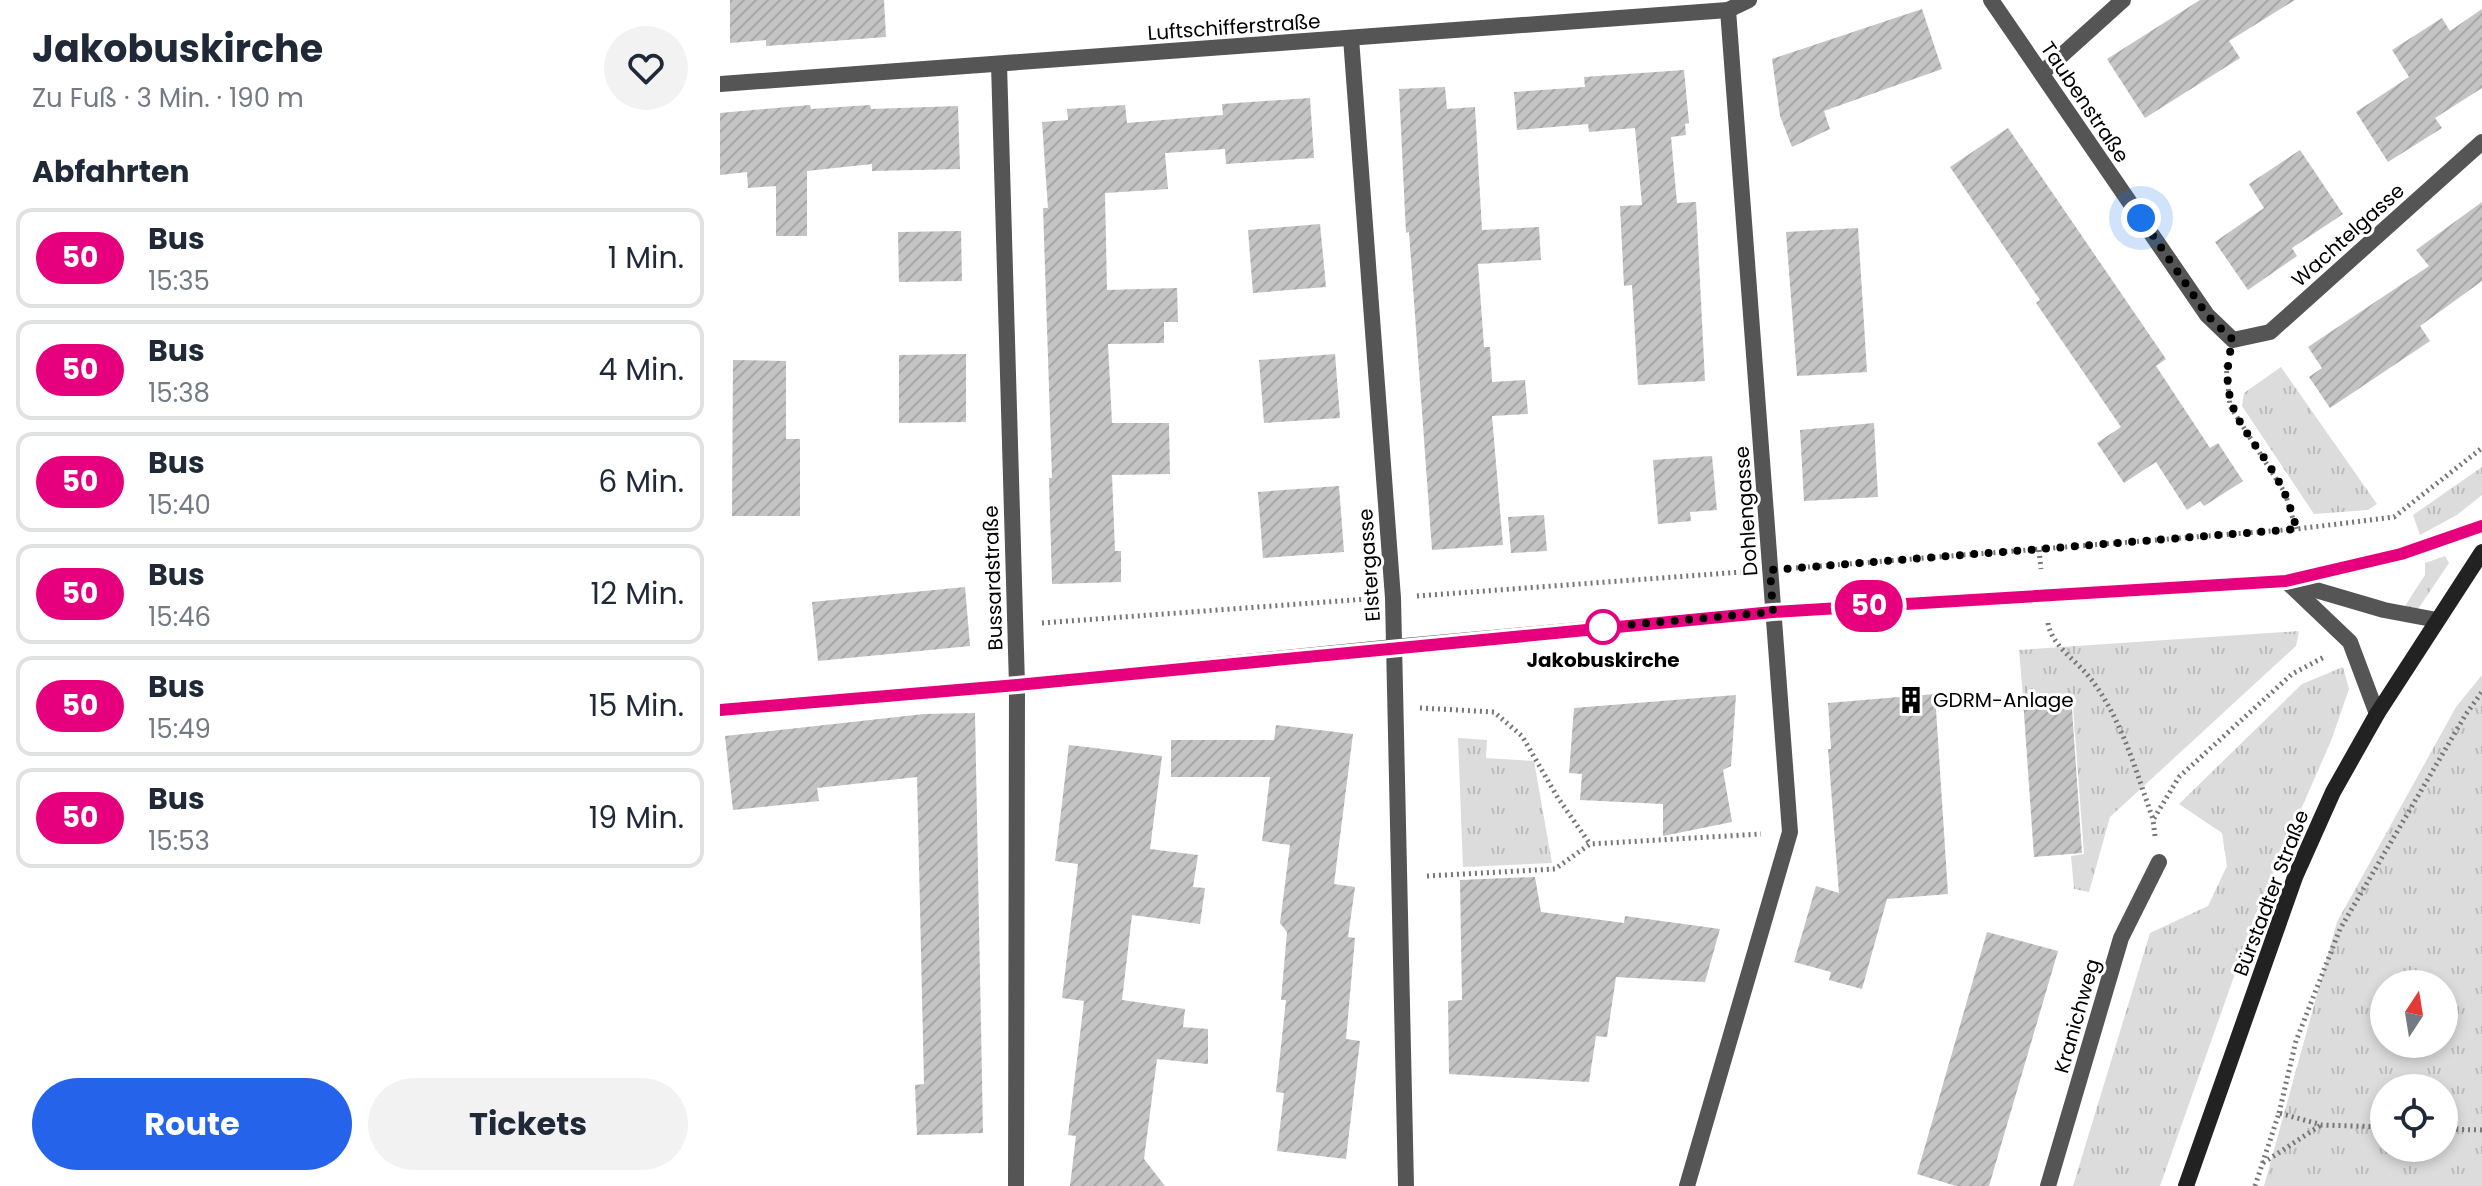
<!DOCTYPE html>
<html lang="de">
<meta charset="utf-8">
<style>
body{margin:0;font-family:Poppins,sans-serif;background:#f2f2f3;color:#1f2937;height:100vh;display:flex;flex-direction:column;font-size:30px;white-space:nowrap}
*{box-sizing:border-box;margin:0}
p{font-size:26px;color:#747a83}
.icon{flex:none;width:44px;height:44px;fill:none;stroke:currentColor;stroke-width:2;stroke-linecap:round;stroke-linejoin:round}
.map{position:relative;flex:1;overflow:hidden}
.details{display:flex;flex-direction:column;background:#fff;width:720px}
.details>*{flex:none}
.badge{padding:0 16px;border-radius:26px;font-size:28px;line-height:52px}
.needle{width:52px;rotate:12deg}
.fabs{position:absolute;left:1650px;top:970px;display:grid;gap:16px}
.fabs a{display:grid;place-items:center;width:88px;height:88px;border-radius:50%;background:#fff;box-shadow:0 4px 12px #0003;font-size:40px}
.you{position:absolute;width:40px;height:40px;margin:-20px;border:6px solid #fff;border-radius:50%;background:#1a73e8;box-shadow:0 0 0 12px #1a73e833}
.map>.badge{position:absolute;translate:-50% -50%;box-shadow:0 0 0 4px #fff}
h2{padding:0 32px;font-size:30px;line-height:72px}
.round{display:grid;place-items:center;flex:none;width:84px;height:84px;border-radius:42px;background:#f2f2f3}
.head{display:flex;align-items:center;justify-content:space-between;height:136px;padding:0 32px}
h1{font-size:38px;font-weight:700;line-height:60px}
.primary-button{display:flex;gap:16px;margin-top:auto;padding:16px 32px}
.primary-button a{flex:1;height:92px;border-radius:48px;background:#2563eb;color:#fff;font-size:32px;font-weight:700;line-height:92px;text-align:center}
.primary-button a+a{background:#f2f2f3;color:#1f2937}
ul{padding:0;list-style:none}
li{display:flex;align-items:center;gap:24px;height:100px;margin:0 16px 12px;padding:0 16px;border:4px solid #e0e1e3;border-radius:16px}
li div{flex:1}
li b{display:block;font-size:30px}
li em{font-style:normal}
li .badge{min-width:88px;font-weight:700;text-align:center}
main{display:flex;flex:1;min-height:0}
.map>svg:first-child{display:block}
.grass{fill:url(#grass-tufts);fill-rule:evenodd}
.building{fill:url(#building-hatch)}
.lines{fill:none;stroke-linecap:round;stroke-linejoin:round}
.path{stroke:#777;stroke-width:5;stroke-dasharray:2 4;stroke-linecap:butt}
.street{stroke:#555;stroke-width:16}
.secondary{stroke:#222;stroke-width:16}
.line-casing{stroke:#fff;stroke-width:18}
.line{stroke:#e6007e;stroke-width:12}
.walk{stroke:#000;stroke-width:8;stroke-dasharray:0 14.4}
.stop-dot{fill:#fff;stroke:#e6007e;stroke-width:4}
.labels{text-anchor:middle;stroke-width:6;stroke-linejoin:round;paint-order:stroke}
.street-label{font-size:20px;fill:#000;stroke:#fff}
.stop-label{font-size:20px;font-weight:bold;fill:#000;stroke:#fff}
.poi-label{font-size:20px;fill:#000;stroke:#fff;text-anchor:start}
</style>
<main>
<section class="details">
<div class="head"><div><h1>Jakobuskirche</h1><p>Zu Fuß · 3 Min. · 190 m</p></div><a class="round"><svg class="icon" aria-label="heart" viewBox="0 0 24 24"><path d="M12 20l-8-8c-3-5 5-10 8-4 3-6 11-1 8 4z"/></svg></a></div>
<h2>Abfahrten</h2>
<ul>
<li><span class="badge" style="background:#e6007e;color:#fff">50</span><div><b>Bus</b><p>15:35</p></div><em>1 Min.</em></li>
<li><span class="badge" style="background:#e6007e;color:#fff">50</span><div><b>Bus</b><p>15:38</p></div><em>4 Min.</em></li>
<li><span class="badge" style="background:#e6007e;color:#fff">50</span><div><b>Bus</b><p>15:40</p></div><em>6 Min.</em></li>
<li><span class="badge" style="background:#e6007e;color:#fff">50</span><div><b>Bus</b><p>15:46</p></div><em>12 Min.</em></li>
<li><span class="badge" style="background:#e6007e;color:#fff">50</span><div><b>Bus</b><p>15:49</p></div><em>15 Min.</em></li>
<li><span class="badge" style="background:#e6007e;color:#fff">50</span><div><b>Bus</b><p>15:53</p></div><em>19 Min.</em></li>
</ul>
<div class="primary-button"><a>Route</a><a>Tickets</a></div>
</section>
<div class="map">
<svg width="1762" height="1186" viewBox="0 0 1762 1186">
<defs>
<pattern id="grass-tufts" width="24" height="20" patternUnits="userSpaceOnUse" patternTransform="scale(2)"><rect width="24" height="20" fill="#dcdcdc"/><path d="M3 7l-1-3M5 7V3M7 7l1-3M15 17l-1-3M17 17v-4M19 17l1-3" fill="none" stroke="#bbb"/></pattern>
<pattern id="building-hatch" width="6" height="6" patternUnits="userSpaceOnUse" patternTransform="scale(2)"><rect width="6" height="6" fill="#c4c4c4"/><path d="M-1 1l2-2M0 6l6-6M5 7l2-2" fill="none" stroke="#a7a7a7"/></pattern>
</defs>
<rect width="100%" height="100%" fill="#fff"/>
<g class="grass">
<polygon points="1561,367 1657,504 1648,510 1594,514 1522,406 1524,393"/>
<polygon points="1762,467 1762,495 1737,515 1700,535 1693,515"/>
<polygon points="1725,556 1729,563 1698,609 1685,606 1705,575 1705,563"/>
<polygon points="1579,631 1576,646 1390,817 1369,892 1354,889 1351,856 1364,854 1352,694 1303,697 1299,650"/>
<polygon points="1623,667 1629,689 1611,741 1541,900 1440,1186 1353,1186 1430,933 1488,906 1507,866 1502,833 1459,804 1582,684"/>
<path d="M1762,675V1186H1544L1617,922L1736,707ZM1664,984H1724V1044H1664ZM1664,1088H1724V1148H1664Z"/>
<polygon points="738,738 767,740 766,758 814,761 832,863 743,867"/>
</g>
<g class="building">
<polygon points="10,0 164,0 166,37 46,46 46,40 10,43"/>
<polygon points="1480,0 1575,0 1509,41 1520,58 1425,118 1387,59"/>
<polygon points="1202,9 1222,69 1104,111 1110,129 1072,147 1060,116 1052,59"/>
<polygon points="1762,9 1762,88 1715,118 1722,128 1668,162 1636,112 1689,77 1672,50 1722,18 1730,31"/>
<polygon points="964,70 969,123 965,124 966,135 951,137 957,203 976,202 985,381 918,385 912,285 904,286 900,206 922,205 915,128 869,132 868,124 797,130 794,92 865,87 864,77"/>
<polygon points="725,87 727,109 755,107 762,230 819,227 821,260 758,264 764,347 770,347 772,382 805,380 808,414 772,416 783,545 712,550 689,232 686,233 679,89"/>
<polygon points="590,98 594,158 506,164 505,149 445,153 448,189 385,193 387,290 457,288 458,322 444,322 444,343 388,344 392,423 449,423 450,474 392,475 395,551 401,551 401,582 332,584 329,478 332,478 323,208 328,208 322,122 348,120 347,109 405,105 407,123 503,115 502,104"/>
<polygon points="90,105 91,109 150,105 151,109 238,106 240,169 152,171 152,164 87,171 87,236 56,236 56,186 28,188 27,172 0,175 0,113"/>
<polygon points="1288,128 1446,359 1436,366 1490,448 1498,443 1523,481 1484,506 1480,501 1467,510 1436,462 1404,483 1377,443 1401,427 1316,303 1320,300 1230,167"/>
<polygon points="1580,150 1623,214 1572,248 1577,256 1528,290 1495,242 1544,208 1529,184"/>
<polygon points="1762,202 1762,281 1700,326 1710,341 1610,408 1589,377 1602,368 1588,347 1709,266 1696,250"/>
<polygon points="600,224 606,287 533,293 528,230"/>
<polygon points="1138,228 1147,372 1077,376 1066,232"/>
<polygon points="241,231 242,281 179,282 178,232"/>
<polygon points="246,354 246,422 179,423 179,355"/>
<polygon points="615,354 620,418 544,423 539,360"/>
<polygon points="13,360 66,361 66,439 80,439 80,516 12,516"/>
<polygon points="1154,423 1158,497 1084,501 1080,430"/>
<polygon points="992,456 997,510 970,512 971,521 938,524 933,460"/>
<polygon points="619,486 624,552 543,558 538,492"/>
<polygon points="824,515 827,551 791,553 788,517"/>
<polygon points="245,587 250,646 98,661 92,602"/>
<polygon points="1215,694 1228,894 1167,899 1142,989 1109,980 1111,972 1074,962 1096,886 1119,893 1108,749 1111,749 1108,703"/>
<polygon points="1016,695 1011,766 1003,770 1012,822 943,836 943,804 860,800 862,774 849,773 854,708"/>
<polygon points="1351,695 1362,853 1314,857 1303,699"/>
<polygon points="255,713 263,1133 197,1135 195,1085 204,1084 197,777 97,788 99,801 13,810 5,736 204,714"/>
<polygon points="556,725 633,734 614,884 635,887 628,937 635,938 626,1039 640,1041 626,1159 557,1151 564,1093 556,1092 566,1000 561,1000 567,932 560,923 570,845 542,841 550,777 451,777 451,740 554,740"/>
<polygon points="349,745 442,756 430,849 478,855 473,887 485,888 480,924 412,915 402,1000 465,1009 463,1027 488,1029 488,1064 437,1059 424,1159 445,1186 350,1186 356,1136 348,1135 364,1001 342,998 358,864 335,861"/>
<polygon points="815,877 821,912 904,923 905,916 1000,929 985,982 896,977 887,1037 876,1036 869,1082 729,1074 728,1001 742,1000 740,880"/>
<polygon points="1267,932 1338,951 1269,1186 1236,1186 1197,1174"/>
</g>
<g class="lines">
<g class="path">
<polyline points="1506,365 1510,406 1565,493 1576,529"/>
<polyline points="1319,550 1321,569"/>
<polyline points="1076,568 1577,529 1674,517 1762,448"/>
<polyline points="697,596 1022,572"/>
<polyline points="322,623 647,599"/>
<path d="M1328,623C1331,643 1351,657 1365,672C1400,712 1415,769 1433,819"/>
<polyline points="700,708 774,712 802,736 838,798 870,844"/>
<polyline points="1435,836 1433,820 1459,777 1572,674 1606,656"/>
<polyline points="707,876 835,869 870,844 1041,834"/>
<polyline points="1559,1113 1576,1041 1620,929 1746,714 1762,692"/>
<polyline points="1724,1129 1762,1130"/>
<polyline points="1543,1163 1601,1125"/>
<polyline points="1535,1186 1559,1113 1602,1125 1664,1127"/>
</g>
<g class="street">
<polyline points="1271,0 1487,315 1513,340 1550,332 1762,142"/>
<polyline points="631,38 673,598 686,1186"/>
<polyline points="279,64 297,685 296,1186"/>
<polyline points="1322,73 1403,0"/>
<polyline points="0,84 1008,10 1029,0"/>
<polyline points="1566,581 1630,642 1657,714"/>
<polyline points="1572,583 1664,610 1717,620"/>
<polyline points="0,710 297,685 674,647 1053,612 1566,581 1681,554 1762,526"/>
<polyline points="967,1186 1070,832 1008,10"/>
<polyline points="1328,1186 1401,938 1439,862"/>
</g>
<polyline class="secondary" points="1466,1186 1575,877 1613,792 1657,714 1762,552"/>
</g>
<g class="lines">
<g class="line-casing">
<polyline id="line" points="0,710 297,685 1053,612 1566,581 1681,554 1762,526"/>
</g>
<use href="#line" class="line"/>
<path class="walk" d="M883,627L1053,612L1050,570L1577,529C1573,518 1570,505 1565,494C1537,433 1492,417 1513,340L1487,315L1421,218"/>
</g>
<defs>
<g id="building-bare" transform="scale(2.16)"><path d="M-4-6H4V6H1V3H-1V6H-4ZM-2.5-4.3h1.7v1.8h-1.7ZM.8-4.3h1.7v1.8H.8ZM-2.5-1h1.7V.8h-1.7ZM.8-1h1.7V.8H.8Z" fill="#000" stroke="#fff" stroke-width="2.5" paint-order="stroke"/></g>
</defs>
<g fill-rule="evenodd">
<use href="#building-bare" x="1191" y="700"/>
</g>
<circle class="stop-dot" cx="883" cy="627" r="16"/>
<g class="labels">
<g class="street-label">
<text transform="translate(514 27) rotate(-4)" y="7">Luftschifferstraße</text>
<text transform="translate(1365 102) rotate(56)" y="7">Taubenstraße</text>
<text transform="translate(1628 235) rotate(-42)" y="7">Wachtelgasse</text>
<text transform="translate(1026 511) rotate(-94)" y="7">Dohlengasse</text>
<text transform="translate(649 565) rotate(-94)" y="7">Elstergasse</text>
<text transform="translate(273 578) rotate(-92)" y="7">Bussardstraße</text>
<text transform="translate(1551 893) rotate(-69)" y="7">Bürstadter Straße</text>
<text transform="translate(1357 1016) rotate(-74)" y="7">Kranichweg</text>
</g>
<g class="stop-label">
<text x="883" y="667">Jakobuskirche</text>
</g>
<g class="poi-label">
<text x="1213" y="707">GDRM-Anlage</text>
</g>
</g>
</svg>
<div class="fabs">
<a><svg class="needle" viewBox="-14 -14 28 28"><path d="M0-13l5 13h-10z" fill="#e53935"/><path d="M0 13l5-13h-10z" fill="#747a83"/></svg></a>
<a><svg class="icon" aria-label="locate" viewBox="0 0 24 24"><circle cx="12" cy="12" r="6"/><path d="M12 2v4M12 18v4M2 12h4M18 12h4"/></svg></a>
</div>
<div class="you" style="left:1421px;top:218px"></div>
<b class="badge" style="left:1149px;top:606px;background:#e6007e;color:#fff">50</b>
</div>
</main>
